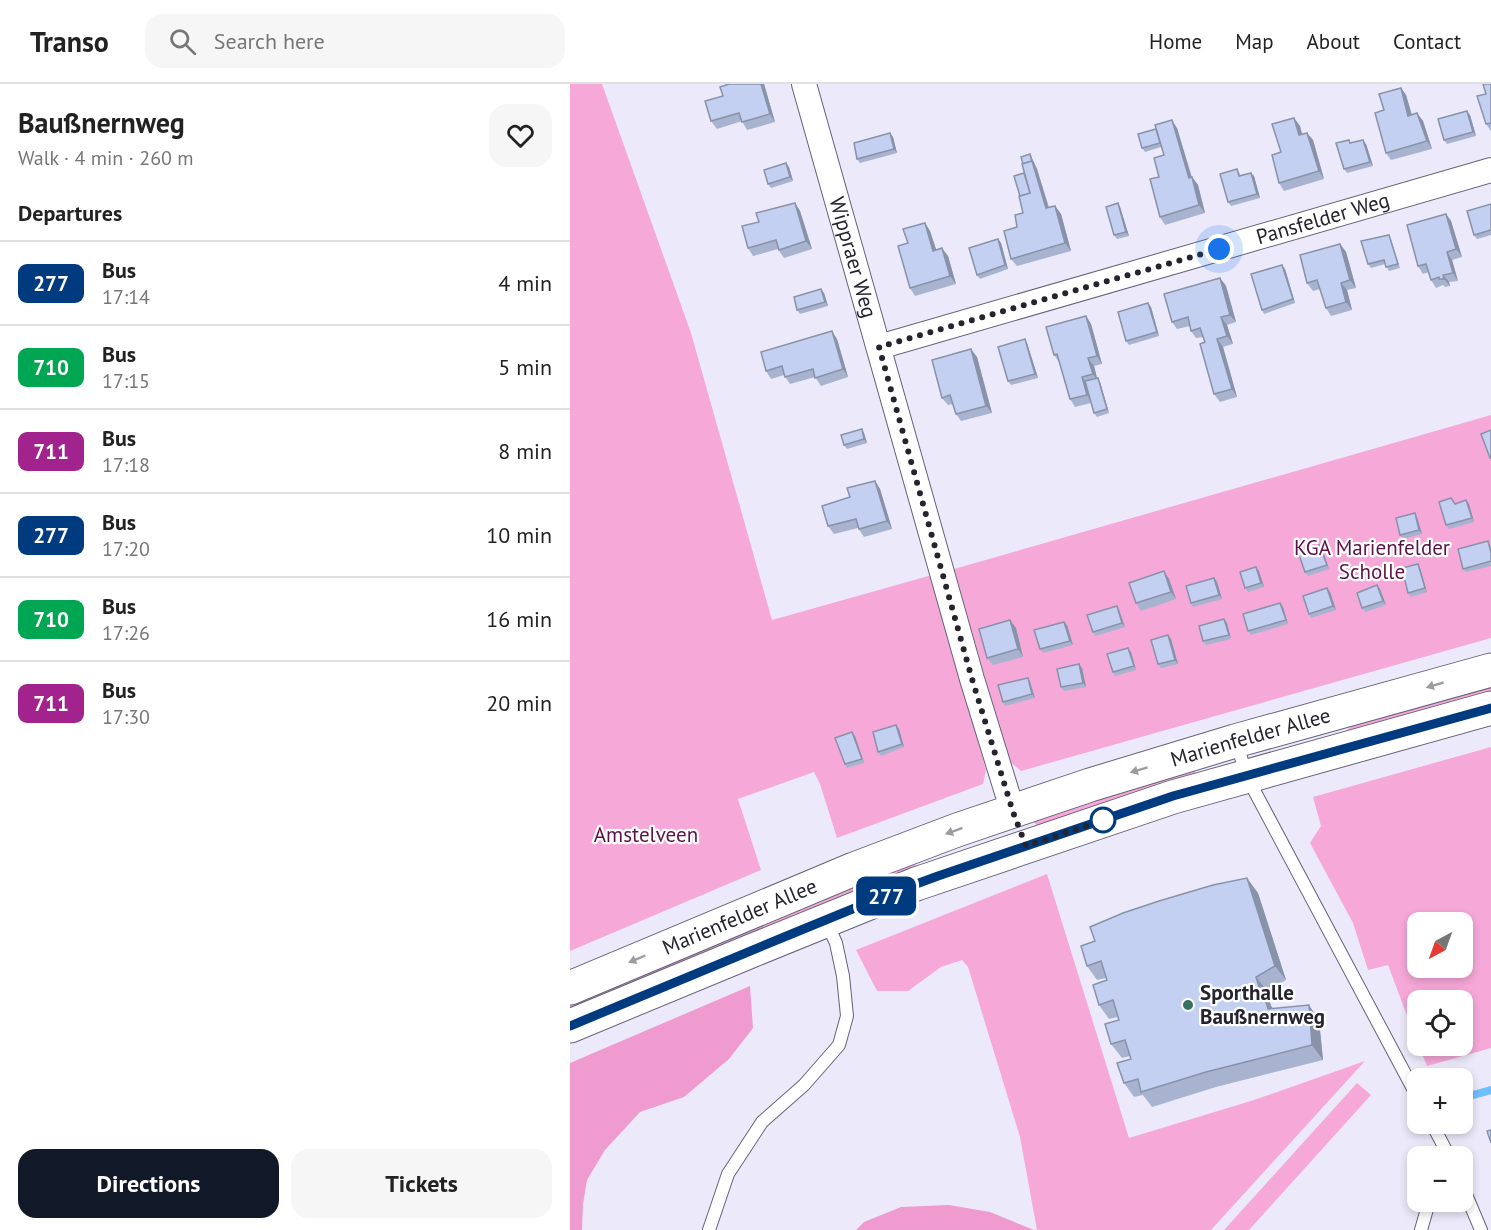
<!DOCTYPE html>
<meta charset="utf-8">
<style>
body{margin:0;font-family:"PT Sans",sans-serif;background:#f6f6f6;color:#222;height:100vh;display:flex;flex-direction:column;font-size:22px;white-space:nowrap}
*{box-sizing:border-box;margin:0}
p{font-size:20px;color:#767676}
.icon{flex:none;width:33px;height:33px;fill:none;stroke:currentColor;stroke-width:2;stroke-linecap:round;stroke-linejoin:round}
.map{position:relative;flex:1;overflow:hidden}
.details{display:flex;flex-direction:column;background:#fff;width:570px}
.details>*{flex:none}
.badge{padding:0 12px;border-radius:9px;font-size:21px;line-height:39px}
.needle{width:39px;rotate:221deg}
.tools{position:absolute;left:837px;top:828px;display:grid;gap:12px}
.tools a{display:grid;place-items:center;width:66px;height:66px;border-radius:12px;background:#fff;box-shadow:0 3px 9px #0003;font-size:30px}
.you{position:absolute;width:30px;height:30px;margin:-15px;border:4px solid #fff;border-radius:50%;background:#1a73e8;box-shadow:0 0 0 9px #1a73e833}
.map>.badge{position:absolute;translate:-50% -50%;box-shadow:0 0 0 3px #fff}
h2{padding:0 18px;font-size:22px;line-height:54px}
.round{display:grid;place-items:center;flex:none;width:63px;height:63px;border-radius:18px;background:#f6f6f6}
.summary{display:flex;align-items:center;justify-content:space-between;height:102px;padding:0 18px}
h1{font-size:28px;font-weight:600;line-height:45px}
.cta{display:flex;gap:12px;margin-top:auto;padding:12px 18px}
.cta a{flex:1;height:69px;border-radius:18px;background:#111827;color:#fff;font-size:24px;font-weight:600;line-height:69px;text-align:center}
.cta a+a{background:#f6f6f6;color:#222}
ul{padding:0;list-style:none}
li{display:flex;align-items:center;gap:18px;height:84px;padding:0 18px;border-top:2px solid #e0e0e0}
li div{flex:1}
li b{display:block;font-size:22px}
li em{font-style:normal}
li .badge{min-width:66px;font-weight:700;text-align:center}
header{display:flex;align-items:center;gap:36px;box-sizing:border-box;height:84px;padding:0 30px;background:#fff;border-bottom:2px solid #e0e0e0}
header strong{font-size:28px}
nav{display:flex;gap:33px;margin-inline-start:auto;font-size:21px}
.search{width:420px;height:54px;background:#f6f6f6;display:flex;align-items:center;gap:15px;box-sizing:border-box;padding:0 21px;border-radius:18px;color:#767676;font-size:22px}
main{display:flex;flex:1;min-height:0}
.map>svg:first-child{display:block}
.green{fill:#f6a8d8;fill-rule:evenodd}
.forest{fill:#f09bd0}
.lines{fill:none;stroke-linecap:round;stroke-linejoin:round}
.stream{stroke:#6fbefd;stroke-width:8}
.service-casing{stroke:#66627a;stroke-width:14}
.minor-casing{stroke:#66627a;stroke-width:26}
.primary-casing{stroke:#66627a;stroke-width:35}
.service{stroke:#fff;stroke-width:12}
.minor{stroke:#fff;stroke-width:24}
.primary{stroke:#fff;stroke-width:33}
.wall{fill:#a8b3cf}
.shaded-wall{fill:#8892a9}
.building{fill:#c3d0f1;stroke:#8892a9;stroke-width:1.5}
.oneway{fill:#9d9ca0}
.line-casing{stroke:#fff;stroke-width:14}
.line{stroke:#003b80;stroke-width:9}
.walk{stroke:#25232d;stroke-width:6;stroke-dasharray:0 10.8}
.stop-dot{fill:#fff;stroke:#003b80;stroke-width:3}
.poi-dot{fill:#347360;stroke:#fff;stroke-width:2}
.labels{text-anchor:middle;stroke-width:4.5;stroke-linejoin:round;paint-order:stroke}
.street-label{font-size:21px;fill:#25232d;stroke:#fff}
.park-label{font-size:21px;fill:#5b1246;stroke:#fff}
.poi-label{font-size:21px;font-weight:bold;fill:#25232d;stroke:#fff;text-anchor:start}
</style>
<header>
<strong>Transo</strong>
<div class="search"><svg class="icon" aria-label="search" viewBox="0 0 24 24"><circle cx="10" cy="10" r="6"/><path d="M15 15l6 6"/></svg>Search here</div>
<nav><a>Home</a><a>Map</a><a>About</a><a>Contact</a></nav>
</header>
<main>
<section class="details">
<div class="summary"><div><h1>Baußnernweg</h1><p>Walk · 4 min · 260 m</p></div><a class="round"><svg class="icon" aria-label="heart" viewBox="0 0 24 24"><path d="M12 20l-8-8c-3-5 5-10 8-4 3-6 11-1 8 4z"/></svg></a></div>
<h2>Departures</h2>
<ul>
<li><span class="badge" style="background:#003b80;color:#fff">277</span><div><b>Bus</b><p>17:14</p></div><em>4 min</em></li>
<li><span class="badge" style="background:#00a651;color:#fff">710</span><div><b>Bus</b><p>17:15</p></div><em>5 min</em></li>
<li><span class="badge" style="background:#a2238e;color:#fff">711</span><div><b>Bus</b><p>17:18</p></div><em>8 min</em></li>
<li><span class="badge" style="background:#003b80;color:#fff">277</span><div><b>Bus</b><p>17:20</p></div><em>10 min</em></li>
<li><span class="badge" style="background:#00a651;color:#fff">710</span><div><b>Bus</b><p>17:26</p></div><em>16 min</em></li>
<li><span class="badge" style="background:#a2238e;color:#fff">711</span><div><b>Bus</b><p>17:30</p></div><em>20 min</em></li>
</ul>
<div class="cta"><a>Directions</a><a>Tickets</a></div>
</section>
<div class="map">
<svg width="921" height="1146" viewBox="0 0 921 1146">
<rect width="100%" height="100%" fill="#eceafa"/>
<g class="green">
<polygon points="0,0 32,0 121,249 202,536 362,491 416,686 413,700 267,754 250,700 244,688 168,715 191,786 0,867"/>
<polygon points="921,331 921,554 451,687 439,677 384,485"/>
<polygon points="921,599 921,613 778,652 776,647 786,638"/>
<path d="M921,663V964L857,982L849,962H892V916H848L847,958L818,881L798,886L783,839L740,759L751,742L743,713ZM848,838H892V884H848Z"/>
<polygon points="624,684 628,696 468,742 462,737"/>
<polygon points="344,777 346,779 345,784 0,932 0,918"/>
<polygon points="477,790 559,1054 684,1016 795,977 641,1146 467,1146 450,1053 398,883 392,876 371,883 338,907 307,907 286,866"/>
<polygon points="787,999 801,1011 679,1146 654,1146"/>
</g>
<g class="forest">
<polygon points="180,902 183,944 159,975 114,1013 70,1028 35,1066 17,1096 13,1120 12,1146 0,1146 0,979"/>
<polygon points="379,1121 420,1128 464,1146 286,1146 294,1138 331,1123"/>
</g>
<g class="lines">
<polyline class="stream" points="892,1014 921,1006"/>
<g class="service-casing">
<g id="service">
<polyline points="666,657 677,693 848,1014"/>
<polyline points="862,1040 879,1072"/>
<polyline points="892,1101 911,1146"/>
<polyline points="139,1146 158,1090 192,1038 234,1001 269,961 277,932 273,892 266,859 256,837"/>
<polyline points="851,1146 859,1118"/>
</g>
</g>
<g class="minor-casing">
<g id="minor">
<path id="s1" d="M234,0L402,595L443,728"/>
<path id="s2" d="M309,263L921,86"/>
</g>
</g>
<g class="primary-casing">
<g id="primary">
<path id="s3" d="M0,904L284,785L387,746L520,701L665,657L921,586"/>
<polyline points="0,942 181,867 346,800 603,713 921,624"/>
</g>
</g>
<use href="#service" class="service"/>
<use href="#minor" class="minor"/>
<use href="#primary" class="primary"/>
</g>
<g class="wall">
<polygon points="159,0 194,0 205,38 177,46 172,37 147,45 141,37"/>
<polygon points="921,0 921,47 916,40 916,10"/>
<polygon points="831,4 836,11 842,31 847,29 853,37 862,65 821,76 816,69 814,26"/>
<polygon points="900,31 906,52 877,60 874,56"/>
<polygon points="724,34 730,42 732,50 737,49 743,56 754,95 714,107 709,99 711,68"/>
<polygon points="607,44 622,93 628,101 635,129 595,141 590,133 589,93 594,71 591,63 575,68 572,64"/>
<polygon points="323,53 327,69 290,79 287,75"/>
<polygon points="779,56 781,59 796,60 803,82 777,89 774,85"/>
<polygon points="460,70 467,85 479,123 485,122 491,130 501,167 447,182 441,175 447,143 453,129 450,112 454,89"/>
<polygon points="219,83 223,97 201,104 198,100"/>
<polygon points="667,85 671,92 684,92 690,114 661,122 658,118"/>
<polygon points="225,119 230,127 242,165 214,174 208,165 183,172 178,164 189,138"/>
<polygon points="548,119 550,123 559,152 547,155 544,151"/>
<polygon points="921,120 921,151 907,155 904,151"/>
<polygon points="876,130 881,137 892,173 882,176 888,197 879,198 880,202 875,203 873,201 866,204 861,196 859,188 853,190 848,182"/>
<polygon points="355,139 360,147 366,166 378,172 386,200 345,212 340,204 338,159"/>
<polygon points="428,155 431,159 438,185 410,195 407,191"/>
<polygon points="821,155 830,184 819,187 815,180 801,184 798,180"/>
<polygon points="770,160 776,168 786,204 777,206 782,226 761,232 756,224 750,205 743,207 737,199"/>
<polygon points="715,185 725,219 694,230 692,226"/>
<polygon points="650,194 656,202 666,238 657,241 663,260 653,263 667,313 650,318 644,310 633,253 626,254 621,247 620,242 607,245 602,238"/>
<polygon points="254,209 258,222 230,230 227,226"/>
<polygon points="581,223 589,252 559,261 556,257"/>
<polygon points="516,232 521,240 532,280 524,282 527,294 530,298 539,329 527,333 524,329 521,319 505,323 500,315 489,278 484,271"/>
<polygon points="267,255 278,293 251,302 245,293 220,300 214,291 201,295 196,287"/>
<polygon points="457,259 468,294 441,301 438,297"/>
<polygon points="407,273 422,329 391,337 386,330 383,320 378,321 372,314"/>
<polygon points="292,345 294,349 297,359 277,365 274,361"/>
<polygon points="305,397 310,405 322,445 294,453 288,444 264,450 258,442 280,413"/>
<polygon points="885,420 899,420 904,438 879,445 876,441"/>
<polygon points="847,433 852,450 833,455 830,451"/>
<polygon points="749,461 752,465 759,485 738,492 735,488"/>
<polygon points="921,461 921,482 896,488 893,485"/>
<polygon points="850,484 857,508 841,513 838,509"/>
<polygon points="689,487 694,503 678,508 675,504"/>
<polygon points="644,494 647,498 652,515 623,523 621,519"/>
<polygon points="599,495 606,515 571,527 566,519"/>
<polygon points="810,505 816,521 795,528 792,524"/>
<polygon points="760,508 766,526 741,534 739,530"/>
<polygon points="710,519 713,523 718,540 681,551 678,547"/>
<polygon points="547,522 549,526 555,543 525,552 523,548"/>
<polygon points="657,539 661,555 636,561 633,557"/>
<polygon points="497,541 503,561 473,569 470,565"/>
<polygon points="446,544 453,573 423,581 417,574"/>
<polygon points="601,555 608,580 591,584 588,580"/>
<polygon points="561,568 566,586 545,592 543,588"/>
<polygon points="512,584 516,603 494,607 491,603"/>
<polygon points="458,594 460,598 465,614 435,622 433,618"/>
<polygon points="326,641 329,645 334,663 311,672 308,668"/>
<polygon points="285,652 294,679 277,684 275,680"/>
<polygon points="688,809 716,896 697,907 701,922 703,925 749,936 753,976 646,1003 582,1023 573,1011 564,1013 554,999 561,975 560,972 552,974 541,960 549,936 548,933 539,935 529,921 537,896 536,894 527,896 517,882"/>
</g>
<g class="shaded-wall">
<polygon points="191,0 194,0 205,38 200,30"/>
<polygon points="831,4 836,11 844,39 838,32"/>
<polygon points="897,27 900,31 906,52 903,48"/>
<polygon points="847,29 853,37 862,65 857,57"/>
<polygon points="724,34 730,42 734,59 729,51"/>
<polygon points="602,36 607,44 624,102 619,94"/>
<polygon points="320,49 323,53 327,69 324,65"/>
<polygon points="737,49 743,56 754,95 749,87"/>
<polygon points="793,56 796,60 803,82 800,78"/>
<polygon points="460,70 467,85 481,132 476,124"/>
<polygon points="216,79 219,83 223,97 220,93"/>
<polygon points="681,89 684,92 690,114 687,110"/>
<polygon points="622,93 628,101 635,129 629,121"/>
<polygon points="225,119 230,127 242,165 236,157"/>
<polygon points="548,119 550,123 559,152 556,148"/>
<polygon points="485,122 491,130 501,167 495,159"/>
<polygon points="876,130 881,137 892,173 886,165"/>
<polygon points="355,139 360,147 369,174 363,167"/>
<polygon points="428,155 431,159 438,185 435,181"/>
<polygon points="770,160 776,168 786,204 780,196"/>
<polygon points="372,164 378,172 386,200 380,192"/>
<polygon points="877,168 882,176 888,197 883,189"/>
<polygon points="712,181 715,185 725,219 723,215"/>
<polygon points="873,191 879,198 880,202 874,195"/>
<polygon points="650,194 656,202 666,238 660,231"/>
<polygon points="771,199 777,206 782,226 776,218"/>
<polygon points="251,205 254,209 258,222 255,218"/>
<polygon points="578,219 581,223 589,252 587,248"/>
<polygon points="516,232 521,240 532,280 527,272"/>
<polygon points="651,233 657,241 663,260 657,252"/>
<polygon points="262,247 267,255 278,293 273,285"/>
<polygon points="455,255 457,259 468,294 465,290"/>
<polygon points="647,255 653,263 667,313 662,305"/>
<polygon points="401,265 407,273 422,329 416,322"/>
<polygon points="518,274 524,282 528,298 523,290"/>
<polygon points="512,293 518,301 522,318 517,311"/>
<polygon points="528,294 530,298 539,329 537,325"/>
<polygon points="292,345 294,349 297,359 294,355"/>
<polygon points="305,397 310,405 322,445 317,437"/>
<polygon points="896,416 899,420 904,438 902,434"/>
<polygon points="845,429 847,433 852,450 849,446"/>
<polygon points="749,461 752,465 759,485 757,481"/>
<polygon points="848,480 850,484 857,508 855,504"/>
<polygon points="686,483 689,487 694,503 691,499"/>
<polygon points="594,487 599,495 606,515 601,508"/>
<polygon points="644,494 647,498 652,515 649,511"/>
<polygon points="807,501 810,505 816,521 813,517"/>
<polygon points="757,504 760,508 766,526 763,522"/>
<polygon points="710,519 713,523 718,540 716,536"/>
<polygon points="547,522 549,526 555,543 552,539"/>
<polygon points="654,535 657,539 661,555 659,551"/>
<polygon points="440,536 446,544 453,573 448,565"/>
<polygon points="494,538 497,541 503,561 500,557"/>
<polygon points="598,551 601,555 608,580 605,576"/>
<polygon points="558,564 561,568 566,586 564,582"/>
<polygon points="509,580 512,584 516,603 513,599"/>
<polygon points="458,594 460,598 465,614 462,610"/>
<polygon points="326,641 329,645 334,663 332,660"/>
<polygon points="282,648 285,652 294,679 292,675"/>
<polygon points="677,794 688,809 716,896 705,882"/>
<polygon points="686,893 697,907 701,922 704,926 698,925"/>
<polygon points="739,921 749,936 753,976 742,961"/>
</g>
<g class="building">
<polygon points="159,0 191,0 200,30 172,38 169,29 141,37 135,17 153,12 150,3"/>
<polygon points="913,0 921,0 921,39 916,40 907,12 916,10"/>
<polygon points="831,4 838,32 847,29 857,57 816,69 805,29 814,26 809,10"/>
<polygon points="897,27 903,48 874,56 868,35"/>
<polygon points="724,34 729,51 737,49 749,87 709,99 702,71 711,68 702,40"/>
<polygon points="602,36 619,94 622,93 629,121 590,133 580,95 589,93 584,74 594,71 585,41"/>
<polygon points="586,45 590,59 572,64 568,50"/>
<polygon points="320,49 324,65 287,75 284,59"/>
<polygon points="779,56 780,59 793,56 800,78 774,85 766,59"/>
<polygon points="460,70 463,82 462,77 453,80 451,73"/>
<polygon points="462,77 476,124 485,122 495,159 441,175 434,147 447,143 445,131 453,129 449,112 460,109 452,80"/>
<polygon points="216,79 220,93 198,100 194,86"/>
<polygon points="667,85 669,92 681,89 687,110 658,118 650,90"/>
<polygon points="454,89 460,109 450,112 444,92"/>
<polygon points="225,119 236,157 209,166 206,156 178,164 172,142 189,138 186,129"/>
<polygon points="548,119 556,148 544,151 536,123"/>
<polygon points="921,120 921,146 904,151 897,127"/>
<polygon points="876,130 886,165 877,168 883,189 873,191 874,195 869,195 869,193 861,196 856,180 848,182 837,141"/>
<polygon points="355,139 363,167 372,164 380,192 340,204 328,162 338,159 333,145"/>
<polygon points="819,151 828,180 816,183 814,176 798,180 791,157"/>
<polygon points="428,155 435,181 407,191 399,164"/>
<polygon points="770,160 780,196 771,199 776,218 756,224 747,196 737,199 730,171"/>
<polygon points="712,181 723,215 692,226 681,190"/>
<polygon points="650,194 660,231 651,233 657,252 647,255 662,305 644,310 630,260 635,258 630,244 621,247 618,233 602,238 594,210"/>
<polygon points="251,205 255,218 227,226 224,213"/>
<polygon points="578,219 587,248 556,257 548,228"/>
<polygon points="516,232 527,272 518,274 523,290 512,293 517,311 500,315 487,270 484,271 476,243"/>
<polygon points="262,247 273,285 245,294 243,285 215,293 212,282 196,287 191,268"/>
<polygon points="455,255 465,290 438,297 428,263"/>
<polygon points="401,265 416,322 386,330 380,311 372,314 362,276"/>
<polygon points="528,294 537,325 524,329 515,297"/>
<polygon points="292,345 294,355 274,361 271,351"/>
<polygon points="921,346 921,374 920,374 911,350"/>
<polygon points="305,397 317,437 289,445 286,435 258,442 252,422 280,413 277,404"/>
<polygon points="881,414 885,420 896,416 902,434 876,441 869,418"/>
<polygon points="845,429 849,446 830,451 826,434"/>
<polygon points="918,457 921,469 921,477 893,485 888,465"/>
<polygon points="749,461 757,481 735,488 728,468"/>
<polygon points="848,480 855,504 838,509 832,484"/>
<polygon points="686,483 691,499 675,504 670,488"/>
<polygon points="594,487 601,508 566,519 559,499"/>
<polygon points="644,494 649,511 621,519 616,502"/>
<polygon points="807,501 813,517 792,524 787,509"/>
<polygon points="757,504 763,522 739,530 733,512"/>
<polygon points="710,519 716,536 678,547 673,530"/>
<polygon points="547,522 552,539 523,548 517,531"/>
<polygon points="654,535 659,551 633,557 629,542"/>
<polygon points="440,536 448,565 417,574 409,545"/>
<polygon points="494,538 500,557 470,565 464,546"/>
<polygon points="598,551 605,576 588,580 581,556"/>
<polygon points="558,564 564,582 543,588 537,570"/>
<polygon points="509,580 513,599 491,603 487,585"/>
<polygon points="458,594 462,610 433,618 428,601"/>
<polygon points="326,641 332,660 308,668 303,648"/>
<polygon points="282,648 292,675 275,680 265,654"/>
<polygon points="677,794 705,882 686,893 692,912 694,911 698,925 739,921 742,961 636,988 571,1008 568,995 554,999 547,979 561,975 555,956 541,960 535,940 549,936 543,916 529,921 523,901 537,896 531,877 517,882 511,862 525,857 520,843 553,829 589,817 643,801"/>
<polygon points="921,1046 921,1059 917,1047"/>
</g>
<defs><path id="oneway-solid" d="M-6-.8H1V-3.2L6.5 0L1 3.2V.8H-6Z" transform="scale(1.5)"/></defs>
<g class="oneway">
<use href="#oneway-solid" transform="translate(865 601) rotate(164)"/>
<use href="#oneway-solid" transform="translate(569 686) rotate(163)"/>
<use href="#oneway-solid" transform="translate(384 747) rotate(160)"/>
<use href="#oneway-solid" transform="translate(67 875) rotate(157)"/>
</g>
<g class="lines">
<g class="line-casing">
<polyline id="line" points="0,942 219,851 319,810 368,792 603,712 921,624"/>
</g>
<use href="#line" class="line"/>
<polyline class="walk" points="533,736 540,734 456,762 443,728 402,595 309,263 649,165"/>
</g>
<circle class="stop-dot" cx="533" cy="736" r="12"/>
<circle class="poi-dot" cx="618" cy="921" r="6"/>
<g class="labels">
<g class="street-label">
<text dy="7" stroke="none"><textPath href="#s2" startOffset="462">Pansfelder Weg</textPath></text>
<text dy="7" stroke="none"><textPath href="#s1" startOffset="180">Wippraer Weg</textPath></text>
<text dy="7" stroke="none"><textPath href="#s3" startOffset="726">Marienfelder Allee</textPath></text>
<text dy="7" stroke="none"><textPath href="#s3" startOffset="184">Marienfelder Allee</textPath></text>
</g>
<g class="park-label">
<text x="802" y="471">KGA Marienfelder<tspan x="802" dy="24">Scholle</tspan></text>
<text x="76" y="758">Amstelveen</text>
</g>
<g class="poi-label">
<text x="630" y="916">Sporthalle<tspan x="630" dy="24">Baußnernweg</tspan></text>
</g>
</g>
</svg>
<div class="tools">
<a><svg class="needle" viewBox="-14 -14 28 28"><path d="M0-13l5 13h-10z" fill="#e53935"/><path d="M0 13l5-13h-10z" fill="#767676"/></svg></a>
<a><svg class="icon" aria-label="locate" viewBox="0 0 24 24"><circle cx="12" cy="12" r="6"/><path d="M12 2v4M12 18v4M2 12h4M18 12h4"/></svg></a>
<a>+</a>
<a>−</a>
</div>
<div class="you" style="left:649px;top:165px"></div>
<b class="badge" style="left:316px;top:812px;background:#003b80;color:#fff">277</b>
</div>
</main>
